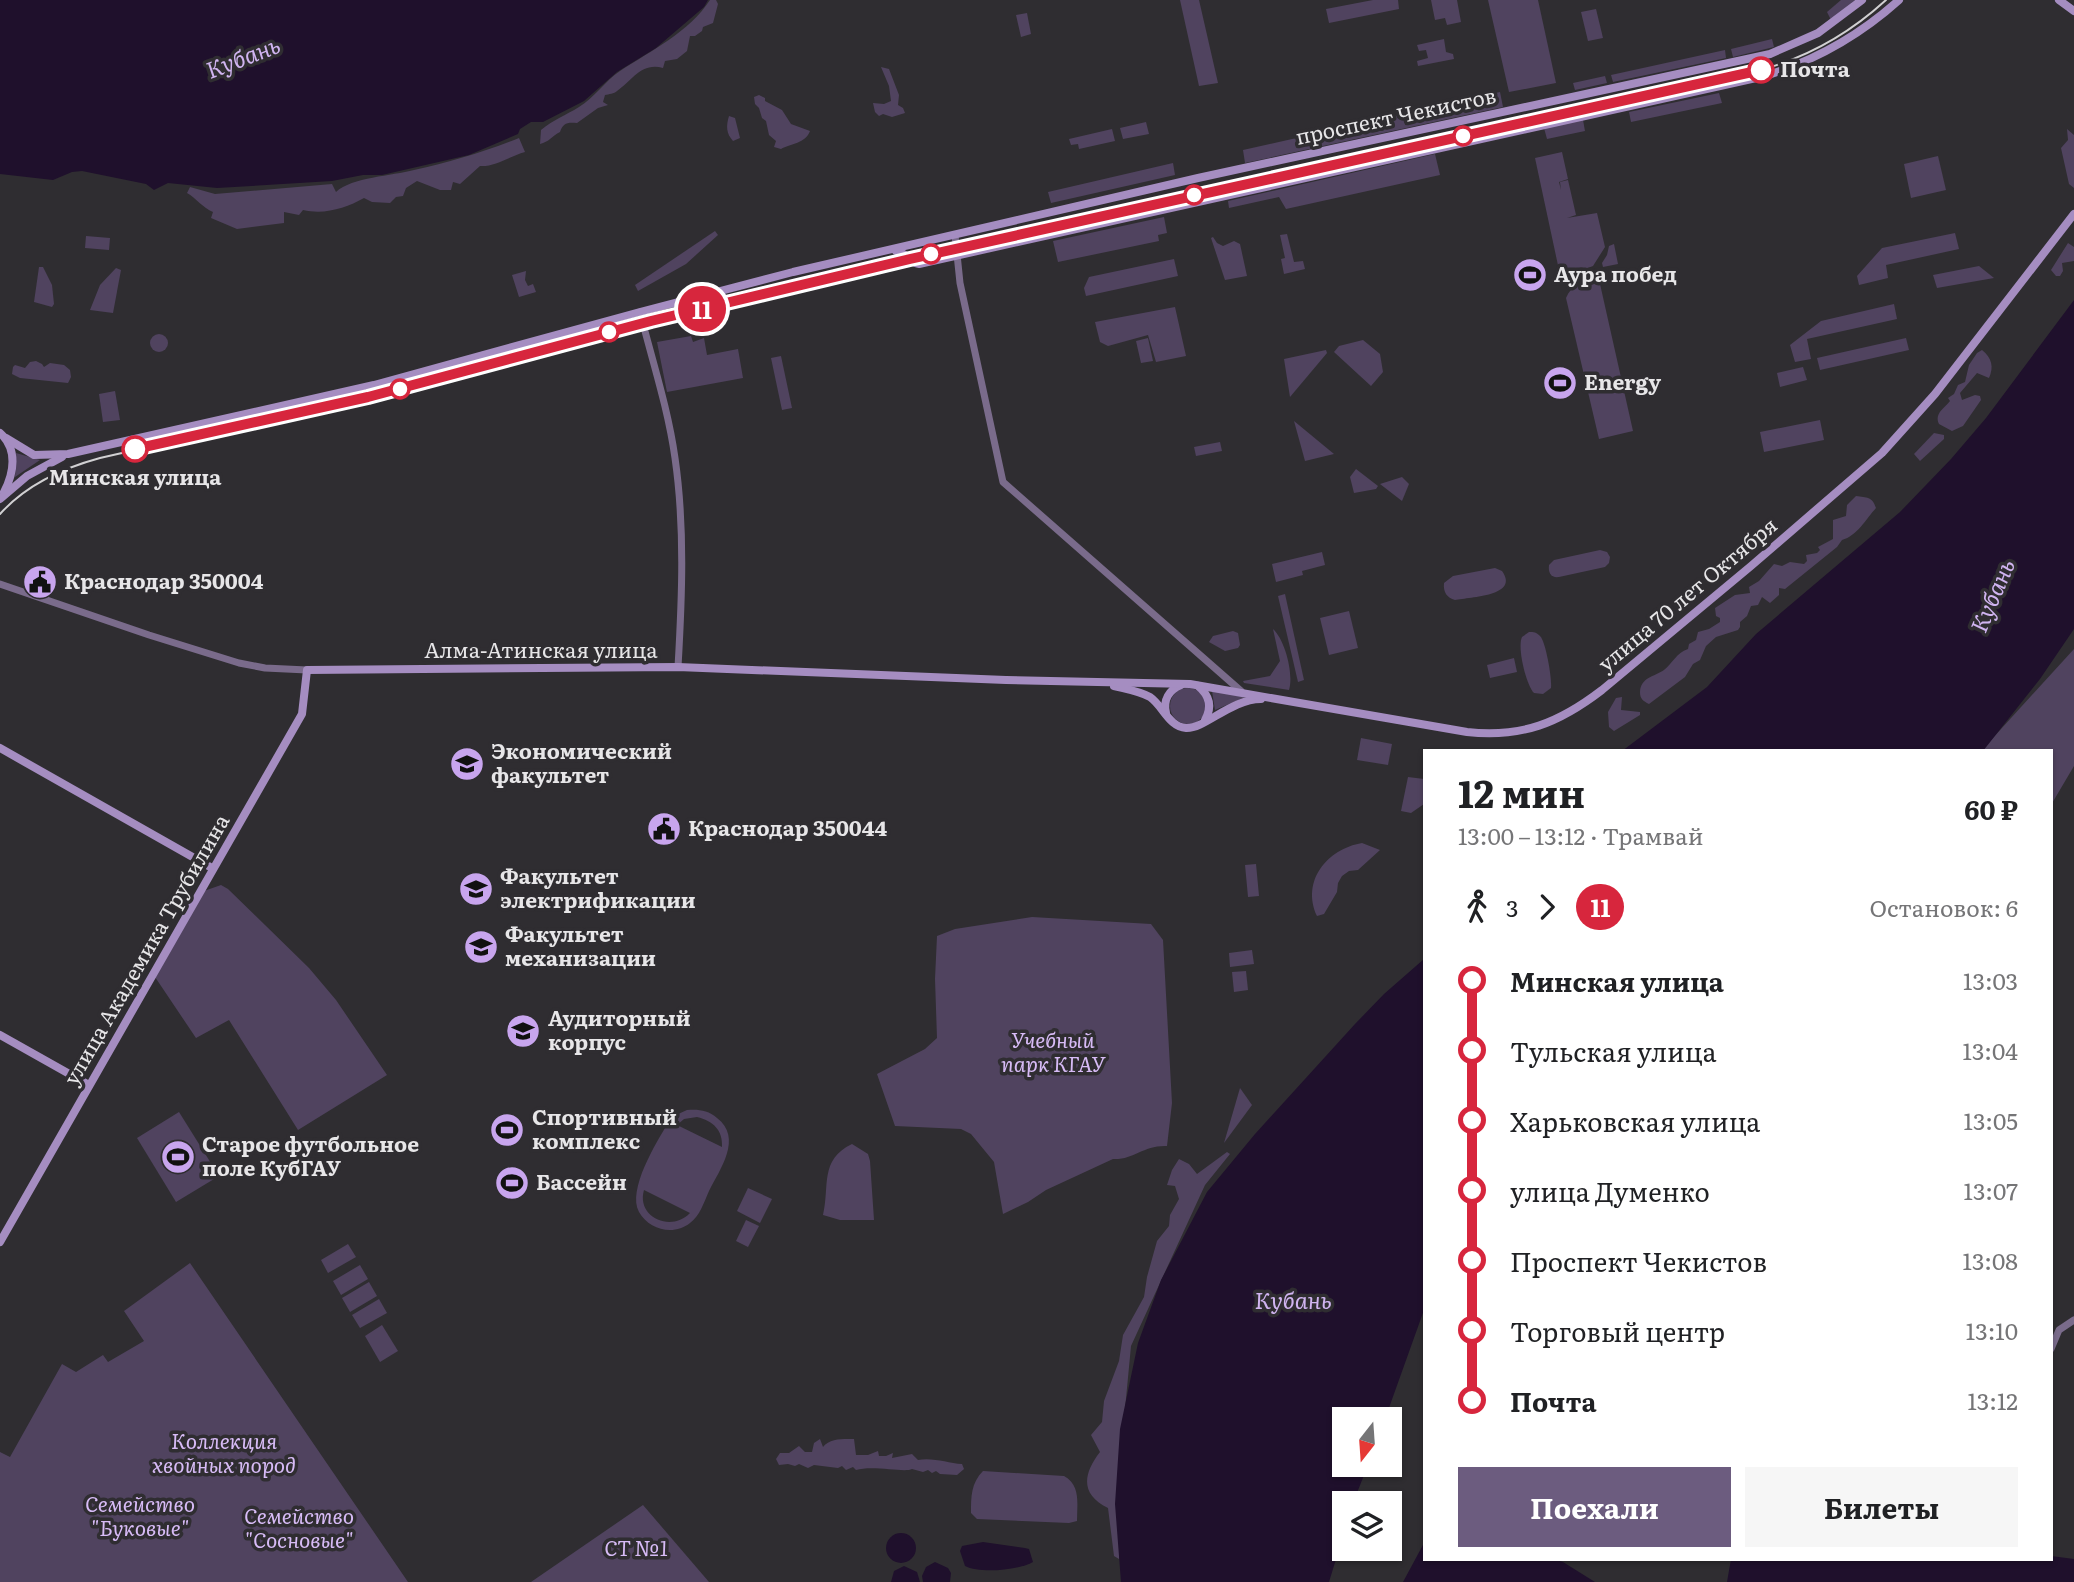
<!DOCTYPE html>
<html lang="ru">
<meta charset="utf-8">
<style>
body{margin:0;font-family:Literata,serif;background:#f6f6f6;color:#202124;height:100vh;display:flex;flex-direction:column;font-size:26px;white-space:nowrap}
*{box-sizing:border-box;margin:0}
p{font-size:23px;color:#757577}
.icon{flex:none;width:38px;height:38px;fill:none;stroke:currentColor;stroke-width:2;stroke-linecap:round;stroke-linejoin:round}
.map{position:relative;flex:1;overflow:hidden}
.details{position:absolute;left:1423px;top:749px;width:630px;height:812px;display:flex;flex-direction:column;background:#fff;border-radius:0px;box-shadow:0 2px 5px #0004}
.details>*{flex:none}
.badge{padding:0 14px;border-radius:23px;font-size:24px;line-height:46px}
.needle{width:46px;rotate:197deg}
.fabs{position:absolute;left:1332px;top:1407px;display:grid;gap:14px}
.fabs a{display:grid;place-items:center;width:70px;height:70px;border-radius:0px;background:#fff;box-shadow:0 2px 5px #0004;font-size:35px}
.map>.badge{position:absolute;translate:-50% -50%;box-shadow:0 0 0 4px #fff}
.legs{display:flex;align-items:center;gap:10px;height:77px;padding:0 35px;font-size:23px}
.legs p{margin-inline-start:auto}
.headline{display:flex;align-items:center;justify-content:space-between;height:119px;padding:0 35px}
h1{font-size:38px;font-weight:700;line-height:52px}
.cta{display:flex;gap:14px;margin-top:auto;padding:14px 35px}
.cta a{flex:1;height:80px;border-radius:0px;background:#6c5c7f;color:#fff;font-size:28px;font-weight:700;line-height:80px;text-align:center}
.cta a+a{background:#f6f6f6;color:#202124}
ul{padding:0 35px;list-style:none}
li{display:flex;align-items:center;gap:24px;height:70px;font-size:26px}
li i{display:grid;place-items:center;width:10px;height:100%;margin:0 9px;background:currentColor}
li i::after{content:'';width:18px;height:18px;margin:-9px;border:5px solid;border-radius:50%;background:#fff}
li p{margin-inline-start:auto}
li:first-child i{background:linear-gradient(#0000 50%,currentColor 0)}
li:last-child i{background:linear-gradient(currentColor 50%,#0000 0)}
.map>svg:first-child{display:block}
.green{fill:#50435f;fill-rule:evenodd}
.water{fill:#1f102c}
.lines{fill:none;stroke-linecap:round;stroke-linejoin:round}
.tertiary{stroke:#7a6b8b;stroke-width:7}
.secondary{stroke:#a58dc1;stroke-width:8}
.tram{stroke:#d1d0d2;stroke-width:2}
.line-1-casing{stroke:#fff;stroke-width:16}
.line-1{stroke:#d7263d;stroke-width:10}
.stop-1-dot{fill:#fff;stroke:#d7263d;stroke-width:3.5}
.labels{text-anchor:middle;stroke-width:7;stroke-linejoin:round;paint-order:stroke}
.stop-label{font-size:21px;font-weight:bold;fill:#e7e6e8;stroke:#2f2d31;text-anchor:start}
.street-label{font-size:21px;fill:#e7e6e8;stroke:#2f2d31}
.poi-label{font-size:21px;font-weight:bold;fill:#e7e6e8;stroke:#2f2d31;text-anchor:start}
.park-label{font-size:21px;font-style:italic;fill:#d7bbf6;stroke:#2f2d31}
.water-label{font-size:23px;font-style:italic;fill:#d0b4f0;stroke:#2f2d31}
</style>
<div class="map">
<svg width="2074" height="1582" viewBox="0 0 2074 1582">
<rect width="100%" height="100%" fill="#2f2d31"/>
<g class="green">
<path d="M710,0H716L718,4L713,23L703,27L702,31L695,36H690L687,51L677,59L665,61L663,68C641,62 632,81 617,91C614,94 609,94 605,95L603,102L608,105L598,108L577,123C567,122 563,123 560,132C552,136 549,142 540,144L541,130C553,120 566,115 579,107C594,98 605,81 620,71C652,50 689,32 710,0Z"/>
<polygon points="1180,0 1199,0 1218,83 1199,86"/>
<polygon points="1373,0 1398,0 1399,9 1329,23 1326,9"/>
<polygon points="1431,0 1457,0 1461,22 1447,25 1445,18 1435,20"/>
<polygon points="1488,0 1538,0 1556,83 1509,92"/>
<polygon points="1841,0 1856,0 1831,20 1827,12"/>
<polygon points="1596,9 1603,38 1588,41 1581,12"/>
<polygon points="1027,13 1031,34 1021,37 1016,15"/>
<polygon points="1444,39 1446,52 1453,54 1454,59 1418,66 1417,61 1428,58 1426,50 1419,51 1417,45"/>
<polygon points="1772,39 1774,47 1733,57 1731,49"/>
<polygon points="1725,50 1726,58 1613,82 1611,75"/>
<polygon points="881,67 889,69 899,95 898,105 903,108 905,113 892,117 883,114 879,116 875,112 873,103 884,104 891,101 889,86"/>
<polygon points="1605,76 1607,83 1575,90 1573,83"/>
<polygon points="1500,92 1503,107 1245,163 1243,150"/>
<polygon points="1719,93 1722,103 1631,122 1629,112"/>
<path d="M759,95L765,98V101L782,110L791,124L810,131C806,143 790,144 781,149L774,147L776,141L769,135L766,121L762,118L759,108L755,104L754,97Z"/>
<path d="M729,116L735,118L740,138L733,141C726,133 726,126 729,116Z"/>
<polygon points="1583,120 1585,131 1547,139 1544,128"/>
<polygon points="1146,122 1149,134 1123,139 1120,128"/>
<polygon points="1112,129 1115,141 1079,149 1078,144 1071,145 1069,139"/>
<polygon points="2067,129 2074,135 2074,188 2069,184 2061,148 2068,140"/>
<path d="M519,138L525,152C510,156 495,167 480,166L460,184L453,182L451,190H440L417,181L406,188L403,196L396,197L390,203L372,202L364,198C346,208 325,215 303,210L299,215L284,212V223L237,229L211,218L213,212C203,208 196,198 187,193L190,187L215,194L332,184L336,192C352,177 392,176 414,170C450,162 484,152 519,138Z"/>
<polygon points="1562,152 1568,179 1559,182 1561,190 1560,182 1568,180 1576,215 1567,218 1597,213 1605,247 1593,266 1580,271 1567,284 1562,284 1535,158"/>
<polygon points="1435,154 1440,175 1286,209 1279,197 1229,208 1228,201"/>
<polygon points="1938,156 1946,190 1911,198 1904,164"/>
<polygon points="1173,163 1175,175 1051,203 1048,192"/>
<polygon points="1164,217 1167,233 1158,235 1159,241 1058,262 1053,241"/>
<polygon points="715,231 718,235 686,264 638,291 635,285"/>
<polygon points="1955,233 1959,249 1886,265 1888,278 1859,285 1857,276 1882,248"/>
<polygon points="1287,234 1294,262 1303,261 1305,269 1284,274 1281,259 1285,258 1280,235"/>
<polygon points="86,236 110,238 109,250 85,248"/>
<polygon points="1213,237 1217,243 1223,246 1234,241 1240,244 1247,276 1225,280 1211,238"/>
<polygon points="2068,243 2074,247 2074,261 2062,263 2063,271 2060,276 2056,276 2051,270"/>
<polygon points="1614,244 1618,264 1603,267 1602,263 1607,255 1609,246"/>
<polygon points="1174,259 1178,276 1086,296 1084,288 1089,277"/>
<polygon points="1979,266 1994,278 1937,288 1933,275"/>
<polygon points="39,267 43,267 52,285 54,304 52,307 34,302"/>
<polygon points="116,268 121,270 113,313 90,310 100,285"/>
<polygon points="526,271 525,280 528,286 533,284 536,292 519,297 512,275"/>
<path d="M1598,275L1633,431L1599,439L1566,298C1571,285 1585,279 1598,275Z"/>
<polygon points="1894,304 1897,319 1807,339 1811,359 1795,362 1790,345 1821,321"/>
<polygon points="1175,307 1186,356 1156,362 1148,335 1108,346 1100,342 1095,322"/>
<circle cx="159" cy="343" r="9"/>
<polygon points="691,336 693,342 704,338 707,355 738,349 743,378 667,392 657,342"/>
<polygon points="1148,338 1153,361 1141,363 1136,341"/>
<polygon points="1906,338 1909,350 1820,370 1817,358"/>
<polygon points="1363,340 1380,354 1383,372 1371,386 1334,352 1339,346"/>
<polygon points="1326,350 1327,353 1290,397 1284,359"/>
<path d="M1982,350C1992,358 1994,367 1989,378L1977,373L1960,393L1962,400L1975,395L1980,396L1981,400L1963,426L1952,431L1939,424C1934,413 1945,408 1950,401L1948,398L1954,394L1958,385L1965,382L1969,365L1977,353Z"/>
<polygon points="781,356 792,408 782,410 771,358"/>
<polygon points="36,361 42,364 44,367 50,363 64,365 70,370 71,377 68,383 20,378 12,374 13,367 15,365 25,368 30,362"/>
<polygon points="1803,367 1807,380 1780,387 1777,373"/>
<polygon points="115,391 120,420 103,422 99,394"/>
<polygon points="1820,420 1824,440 1764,452 1760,432"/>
<polygon points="1294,421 1334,454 1305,461"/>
<polygon points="1934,433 1944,435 1944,439 1920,461 1914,454"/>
<polygon points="1220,442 1222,451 1196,456 1194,447"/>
<polygon points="16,453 40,460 15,477"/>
<polygon points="1356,469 1378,486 1376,489 1354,493 1350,477"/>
<polygon points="1402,477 1409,484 1402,501 1380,484"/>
<path d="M1856,496C1867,498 1872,496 1876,508C1866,519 1857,536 1842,540L1837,547L1785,589L1779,588V595L1770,603L1762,597L1758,605L1751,606L1747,616L1740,622V627L1738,630L1716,637L1706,646L1700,660L1693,664L1685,677L1649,704C1643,701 1640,699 1640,692C1641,677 1654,677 1664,670C1673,663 1676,653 1688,649L1689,644L1696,640L1698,632L1709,629L1720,622V618L1716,616L1715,608L1735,595L1750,593L1749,587L1759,581L1774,564L1782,566L1790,562L1804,564L1807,561L1806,555L1817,553L1820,550L1818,547L1833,539V520L1846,516L1847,505Z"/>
<path d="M1600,550L1607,552L1610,557L1609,563L1605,567L1559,577C1551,578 1548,573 1549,565L1554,560Z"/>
<polygon points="1322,552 1325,565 1302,571 1303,575 1276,582 1272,564"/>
<path d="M1495,568L1502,571C1520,596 1471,597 1455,600C1447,598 1443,592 1444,583L1453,576Z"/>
<polygon points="1285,594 1304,680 1298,682 1278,596"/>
<polygon points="1349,611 1358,648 1329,655 1320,618"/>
<path d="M1273,629C1285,640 1294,674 1289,690L1244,683L1243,681L1270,676L1280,661Z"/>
<polygon points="1233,631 1238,633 1240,645 1238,648 1225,651 1209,642 1213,636"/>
<path d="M1529,632C1534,632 1536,632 1540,636C1546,642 1552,679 1551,688L1543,694L1534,693C1526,685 1517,647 1522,637Z"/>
<polygon points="2074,649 2074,766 2051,805 2051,751 1981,751"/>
<polygon points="1514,658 1517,672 1490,678 1487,665"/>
<circle cx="1188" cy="706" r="18"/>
<polygon points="1212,691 1245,697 1215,710"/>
<polygon points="1622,697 1621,710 1640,712 1640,715 1614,731 1609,727 1608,712 1616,698"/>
<polygon points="1361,738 1392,744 1388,765 1357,760"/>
<polygon points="1408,777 1424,779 1424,804 1411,813 1401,811"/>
<path d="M1362,843L1380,850L1358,870L1349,871L1342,876L1338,883L1337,892L1324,914L1317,916C1301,881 1327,849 1362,843Z"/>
<polygon points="1256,864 1259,896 1248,897 1245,865"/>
<polygon points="221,885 228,889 309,968 336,1000 387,1075 298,1130 229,1020 196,1038 155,977 204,891"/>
<path d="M1032,917L1151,924L1163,940L1172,1103L1167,1146C1143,1145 1134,1160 1113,1159L1046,1190L1028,1202L1003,1214L994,1162L971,1134L961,1129L895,1126L877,1074L925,1049L937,1038L935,979L937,936L955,929Z"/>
<polygon points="1252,950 1254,964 1230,967 1229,953"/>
<polygon points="1246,971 1248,990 1234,992 1232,972"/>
<polygon points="1240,1088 1252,1105 1224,1143"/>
<path d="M687,1110C698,1109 708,1110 717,1118C743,1138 720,1169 709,1191C704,1202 700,1216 690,1223C674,1236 649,1230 639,1212C627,1190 656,1143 668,1123L676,1115ZM697,1117C713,1121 723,1130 722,1147L677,1125L684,1119ZM644,1190L690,1213C671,1233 636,1217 644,1190Z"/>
<polygon points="179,1112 219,1176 176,1202 137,1138"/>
<path d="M852,1144L868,1154L870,1161L874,1220H840L823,1215C830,1186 819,1160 852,1144Z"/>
<path d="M1227,1152L1230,1154L1205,1185L1131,1346L1121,1451L1119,1559L1114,1556L1108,1508C1080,1494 1083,1474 1100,1452L1091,1435L1102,1422L1104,1401L1119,1361L1123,1335L1144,1297L1147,1277L1157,1241L1169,1226L1170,1215L1179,1199L1175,1186L1167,1185L1172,1170L1179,1159L1189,1164L1197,1174Z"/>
<polygon points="748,1188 772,1199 760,1223 737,1211"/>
<polygon points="746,1220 759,1226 748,1247 736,1241"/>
<polygon points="348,1244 356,1257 328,1273 321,1260"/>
<polygon points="190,1263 408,1582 0,1582 0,1452 10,1457 62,1364 76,1372 103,1355 108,1362 144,1341 124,1311"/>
<polygon points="360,1265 368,1279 341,1295 333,1281"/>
<polygon points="369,1282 377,1296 350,1312 342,1298"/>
<polygon points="379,1299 387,1313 360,1328 352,1315"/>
<polygon points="382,1325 398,1351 380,1362 365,1336"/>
<path d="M820,1439L823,1447C830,1438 843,1439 854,1439L856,1455H868L878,1451L879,1456H886L893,1453L892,1458L912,1454L918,1460C932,1457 948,1463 962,1464L964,1469L957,1475L940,1474L936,1471L932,1473L928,1470L923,1472L912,1469C905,1473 873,1465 856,1470L853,1467L846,1470L842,1466L838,1468L814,1465L808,1468L799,1464L795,1466L788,1464L779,1465L776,1459L780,1453H789L799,1446L805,1452H812L814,1443Z"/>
<path d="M983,1471L1064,1476C1081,1485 1077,1504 1077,1521L1069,1523L977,1519L971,1513C971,1497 971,1483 983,1471Z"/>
<polygon points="643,1505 709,1582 531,1582"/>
</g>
<g class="water">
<polygon points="0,0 708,0 704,7 656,48 617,72 584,101 543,122 531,122 520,129 518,134 469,155 382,175 363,175 332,181 217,188 168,183 154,190 146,184 82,171 72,172 53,180 0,174"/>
<polygon points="2074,300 2074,629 2040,679 1983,751 1622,751 1707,687 1756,634 1900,512 1951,459 1986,418"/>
<polygon points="1424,959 1424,1310 1385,1419 1344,1419 1344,1465 1368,1465 1353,1503 1344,1503 1344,1533 1329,1582 1121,1582 1115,1504 1120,1429 1138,1343 1161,1280 1207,1192 1255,1134 1355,1024 1384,994"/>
<circle cx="901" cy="1548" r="15"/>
<path d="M983,1542L1025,1548L1029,1549L1033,1562C1019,1570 980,1574 965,1566L960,1551L962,1546Z"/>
<polygon points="1424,1543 1424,1559 1553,1559 1563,1562 1595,1582 1403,1582"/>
<polygon points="2051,1556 2074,1559 2074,1582 1727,1582 1731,1559 2051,1559"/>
<polygon points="935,1562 948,1568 951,1573 950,1582 923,1582 922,1576 926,1567"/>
<polygon points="904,1566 917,1572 920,1582 891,1582 894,1571"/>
</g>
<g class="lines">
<g class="tertiary">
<polyline points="955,235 960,283 1003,482 1241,691"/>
<path d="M640,312C652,360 668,408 675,458C685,527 682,598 678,667"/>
<polyline points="0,584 149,635 239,663 265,668 307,670"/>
<polyline points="2051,1349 2059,1330 2074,1320"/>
</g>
<g class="secondary">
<polyline points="2059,0 2074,11"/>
<path d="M896,251C907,252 909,263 919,264L1765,76C1817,60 1859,36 1899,0"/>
<path d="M0,433C18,449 14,473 4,492"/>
<polyline points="6,438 34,455 68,454 374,385 640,312 793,272 1198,178 1770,54 1818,33 1862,0"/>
<polyline points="0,499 27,476 62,457"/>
<path d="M1114,686C1126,689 1139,691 1150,697C1163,706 1169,727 1186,728C1205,729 1231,699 1261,699"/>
<path d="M1198,686C1209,695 1213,706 1205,720"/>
<path d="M1166,713C1163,700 1169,690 1181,685"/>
<polyline points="0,748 212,868"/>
<polyline points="0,1035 89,1085"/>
<path d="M0,1242L302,714L307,670L678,667L1006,680L1190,684L1467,732C1522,738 1559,723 1602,690L1751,566L1882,453L1935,394L2074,214"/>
</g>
<path class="tram" d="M0,514C26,485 63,468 100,458L368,397L651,321L910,259L1764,69C1810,56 1851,32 1886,0"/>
</g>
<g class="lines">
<g class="line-1-casing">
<polyline id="line-1" points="135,449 368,397 651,321 910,259 1761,70"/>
</g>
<use href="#line-1" class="line-1"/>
</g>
<defs>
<g id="stadium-disc" transform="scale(1.75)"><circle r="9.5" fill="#c8a5ee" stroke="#2f2d31"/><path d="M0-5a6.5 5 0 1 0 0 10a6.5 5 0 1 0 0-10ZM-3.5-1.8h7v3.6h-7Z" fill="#111"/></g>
<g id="civic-disc" transform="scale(1.75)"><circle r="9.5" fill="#c8a5ee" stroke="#2f2d31"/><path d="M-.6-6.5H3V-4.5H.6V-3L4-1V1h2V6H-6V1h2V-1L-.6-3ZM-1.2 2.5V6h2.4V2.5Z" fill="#111"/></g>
<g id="university-disc" transform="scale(1.75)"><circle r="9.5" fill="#c8a5ee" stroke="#2f2d31"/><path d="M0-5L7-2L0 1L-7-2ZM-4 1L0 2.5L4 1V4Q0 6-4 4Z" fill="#111"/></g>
</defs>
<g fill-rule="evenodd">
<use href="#stadium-disc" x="1530" y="275"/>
<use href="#stadium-disc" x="1560" y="383"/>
<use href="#civic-disc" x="40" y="582"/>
<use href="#university-disc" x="467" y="764"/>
<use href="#civic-disc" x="664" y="829"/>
<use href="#university-disc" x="476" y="889"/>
<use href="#university-disc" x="481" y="947"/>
<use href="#university-disc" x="523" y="1031"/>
<use href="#stadium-disc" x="507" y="1130"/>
<use href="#stadium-disc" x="178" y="1157"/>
<use href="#stadium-disc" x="512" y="1183"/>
</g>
<g class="stop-1-dot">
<circle cx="1761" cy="70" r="12"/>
<circle cx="1463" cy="136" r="9"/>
<circle cx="1194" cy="195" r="9"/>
<circle cx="931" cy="254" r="9"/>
<circle cx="609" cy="332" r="9"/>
<circle cx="400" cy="389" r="9"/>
<circle cx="135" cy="449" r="12"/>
</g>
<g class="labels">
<g class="stop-label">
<text x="1780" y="77">Почта</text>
<text x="135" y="485" text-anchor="middle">Минская улица</text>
</g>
<g class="street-label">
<text transform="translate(1396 117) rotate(-12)" y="7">проспект Чекистов</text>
<text transform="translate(1688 595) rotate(-40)" y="7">улица 70 лет Октября</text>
<text x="541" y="658">Алма-Атинская улица</text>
<text transform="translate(147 950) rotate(-60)" y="7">улица Академика Трубилина</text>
</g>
<g class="poi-label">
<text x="1554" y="282">Аура побед</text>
<text x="1584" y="390">Energy</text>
<text x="64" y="589">Краснодар 350004</text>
<text x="491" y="759">Экономический<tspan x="491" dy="24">факультет</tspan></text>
<text x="688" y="836">Краснодар 350044</text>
<text x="500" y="884">Факультет<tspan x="500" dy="24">электрификации</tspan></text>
<text x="505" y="942">Факультет<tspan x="505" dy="24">механизации</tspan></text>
<text x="548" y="1026">Аудиторный<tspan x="548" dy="24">корпус</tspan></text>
<text x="532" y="1125">Спортивный<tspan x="532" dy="24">комплекс</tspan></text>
<text x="202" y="1152">Старое футбольное<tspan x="202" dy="24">поле КубГАУ</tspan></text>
<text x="536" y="1190">Бассейн</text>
</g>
<g class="park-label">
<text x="1053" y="1048">Учебный<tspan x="1053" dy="24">парк КГАУ</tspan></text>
<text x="224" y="1449">Коллекция<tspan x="224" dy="24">хвойных пород</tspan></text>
<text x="140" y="1512">Семейство<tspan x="140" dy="24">"Буковые"</tspan></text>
<text x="299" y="1524">Семейство<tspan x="299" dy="24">"Сосновые"</tspan></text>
<text x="636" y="1556">СТ №1</text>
</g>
<g class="water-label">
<text transform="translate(243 58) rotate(-21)" y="8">Кубань</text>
<text transform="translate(1993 596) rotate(-67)" y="8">Кубань</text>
<text x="1293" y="1309">Кубань</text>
</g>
</g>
</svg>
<div class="fabs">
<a><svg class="needle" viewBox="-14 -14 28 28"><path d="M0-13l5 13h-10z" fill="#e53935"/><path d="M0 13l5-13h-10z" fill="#757577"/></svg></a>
<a><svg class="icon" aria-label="layers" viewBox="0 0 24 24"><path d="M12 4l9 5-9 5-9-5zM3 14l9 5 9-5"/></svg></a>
</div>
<b class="badge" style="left:702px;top:309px;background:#d7263d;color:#fff">11</b>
<section class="details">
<div class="headline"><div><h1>12 мин</h1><p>13:00 – 13:12 · Трамвай</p></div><b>60 ₽</b></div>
<div class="legs"><svg class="icon" aria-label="walk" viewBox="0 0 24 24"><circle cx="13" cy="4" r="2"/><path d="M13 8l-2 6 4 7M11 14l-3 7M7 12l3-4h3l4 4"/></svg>3<svg class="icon" aria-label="forward" viewBox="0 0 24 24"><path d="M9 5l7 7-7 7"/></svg><b class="badge" style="background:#d7263d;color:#fff">11</b><p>Остановок: 6</p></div>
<ul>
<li><i style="color:#d7263d"></i><b>Минская улица</b><p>13:03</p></li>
<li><i style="color:#d7263d"></i><span>Тульская улица</span><p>13:04</p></li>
<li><i style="color:#d7263d"></i><span>Харьковская улица</span><p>13:05</p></li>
<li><i style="color:#d7263d"></i><span>улица Думенко</span><p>13:07</p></li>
<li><i style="color:#d7263d"></i><span>Проспект Чекистов</span><p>13:08</p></li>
<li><i style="color:#d7263d"></i><span>Торговый центр</span><p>13:10</p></li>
<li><i style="color:#d7263d"></i><b>Почта</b><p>13:12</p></li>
</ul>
<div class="cta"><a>Поехали</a><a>Билеты</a></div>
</section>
</div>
